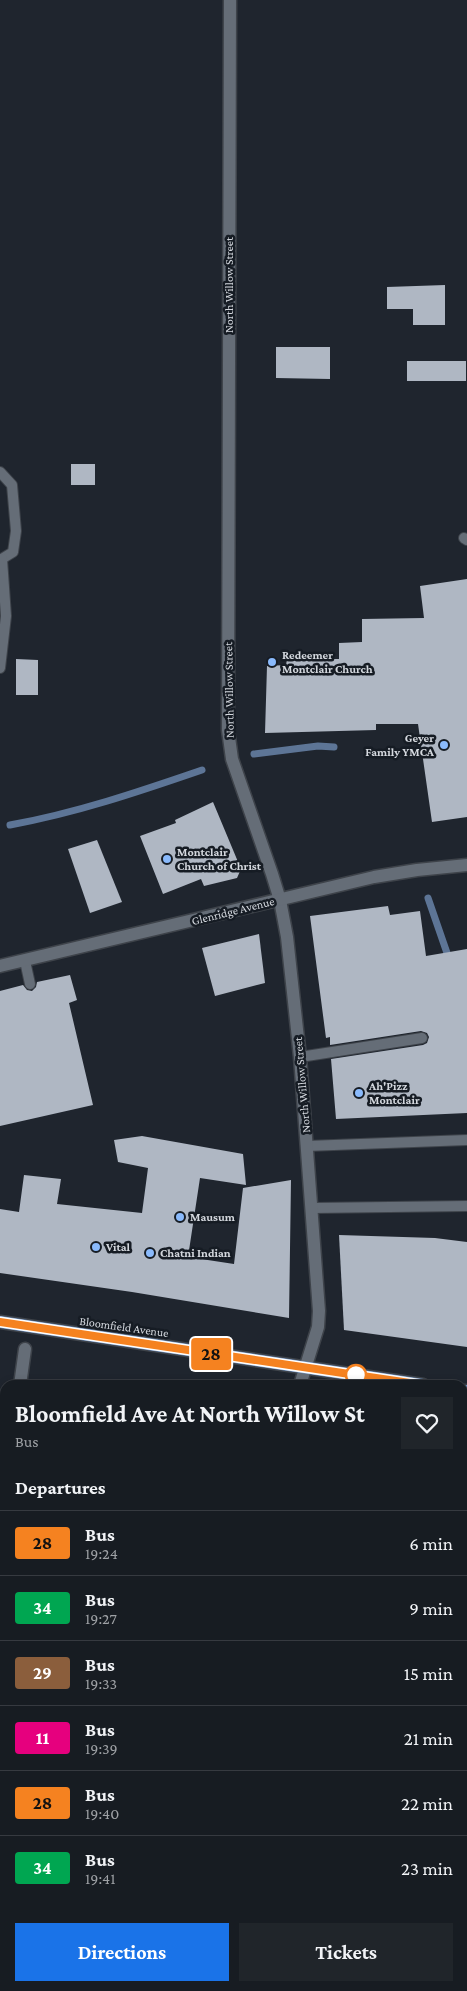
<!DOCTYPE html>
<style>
body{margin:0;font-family:"Crimson Pro",serif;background:#20252a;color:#f1f3f6;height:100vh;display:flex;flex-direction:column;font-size:19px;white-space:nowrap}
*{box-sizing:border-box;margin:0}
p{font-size:16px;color:#9ea1a5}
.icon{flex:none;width:28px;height:28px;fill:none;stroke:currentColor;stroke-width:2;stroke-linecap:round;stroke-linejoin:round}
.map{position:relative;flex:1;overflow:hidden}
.panel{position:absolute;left:0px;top:1380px;width:468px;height:611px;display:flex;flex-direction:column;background:#171c22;border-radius:15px 15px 0 0;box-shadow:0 2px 8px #0003,0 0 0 1px #363a40}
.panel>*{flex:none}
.badge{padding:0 10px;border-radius:4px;font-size:18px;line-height:32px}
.map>.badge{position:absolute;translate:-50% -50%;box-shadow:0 0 0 2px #fff}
h2{padding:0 15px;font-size:19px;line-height:45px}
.round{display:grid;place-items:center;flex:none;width:52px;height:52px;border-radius:0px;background:#20252a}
.summary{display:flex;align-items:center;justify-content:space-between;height:85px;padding:0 15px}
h1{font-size:24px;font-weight:700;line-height:38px}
.button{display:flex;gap:10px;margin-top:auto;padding:10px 15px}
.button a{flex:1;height:58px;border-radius:0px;background:#1a73e8;color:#fff;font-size:20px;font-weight:700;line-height:58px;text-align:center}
.button a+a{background:#20252a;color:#f1f3f6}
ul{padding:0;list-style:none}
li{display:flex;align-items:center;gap:15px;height:65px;padding:0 15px;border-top:1px solid #363a40}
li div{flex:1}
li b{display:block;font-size:19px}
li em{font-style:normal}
li .badge{min-width:55px;font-weight:700;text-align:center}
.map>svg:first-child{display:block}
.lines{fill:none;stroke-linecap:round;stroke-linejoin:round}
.stream{stroke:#5d7596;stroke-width:7}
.building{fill:#afb7c3}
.service-casing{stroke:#3e434a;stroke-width:12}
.pedestrian-casing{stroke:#3e434a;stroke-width:15}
.minor-casing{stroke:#3e434a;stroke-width:15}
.tertiary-casing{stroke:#3e434a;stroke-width:15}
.primary-casing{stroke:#3e434a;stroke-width:15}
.service{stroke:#656d77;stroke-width:10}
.pedestrian{stroke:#656d77;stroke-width:12}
.minor{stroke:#656d77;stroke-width:12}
.tertiary{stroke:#656d77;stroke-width:12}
.primary{stroke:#6d93c7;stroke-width:12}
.line-casing{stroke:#fff;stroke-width:11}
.line{stroke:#f58220;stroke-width:8}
.poi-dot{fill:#8abafc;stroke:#161c24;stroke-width:2}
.stop-dot{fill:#fff;stroke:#f58220;stroke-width:2.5}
.labels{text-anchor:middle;stroke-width:5;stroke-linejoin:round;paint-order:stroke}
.street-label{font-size:12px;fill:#d4d8de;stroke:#161c24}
.poi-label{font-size:12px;font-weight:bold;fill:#d4d8de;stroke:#161c24;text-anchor:start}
</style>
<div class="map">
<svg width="467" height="1991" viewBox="0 0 467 1991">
<rect width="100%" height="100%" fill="#1f252e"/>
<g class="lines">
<g class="stream">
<polyline points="254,754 318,746 334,747"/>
<path d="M10,825C76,813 138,792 202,770"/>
<polyline points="428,898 447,953"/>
</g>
</g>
<g class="building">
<polygon points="445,285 445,325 413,325 413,309 387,309 387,287"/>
<polygon points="276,347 330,347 330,379 276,378"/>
<rect x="407" y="361" width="59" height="20"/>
<rect x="71" y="464" width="24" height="21"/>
<polygon points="467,579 467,817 432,822 418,724 376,724 376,730 265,733 267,666 286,665 287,659 339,659 339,643 362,642 362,619 424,618 420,586"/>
<polygon points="16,659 38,660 38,695 16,695"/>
<polygon points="213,802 241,869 237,878 204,886 201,879 163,894 140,836 176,823 175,820"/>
<polygon points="97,840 122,902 90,913 68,849"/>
<polygon points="388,906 390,915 420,911 426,956 467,949 467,1113 336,1119 331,1059 423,1045 427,1043 429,1037 427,1033 421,1031 330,1045 330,1037 326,1038 310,916"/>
<polygon points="259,934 265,983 215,996 202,948"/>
<polygon points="70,975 77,1000 69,1003 93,1105 0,1126 0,991 23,985 27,990 32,991 36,987 37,982"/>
<polygon points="142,1136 243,1154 246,1185 200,1178 188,1257 234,1264 243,1188 291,1180 289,1318 132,1292 0,1273 0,1209 19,1212 24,1175 61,1179 57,1204 142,1213 148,1168 118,1162 114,1140"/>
<polygon points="339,1235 435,1238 467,1242 467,1347 344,1330"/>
</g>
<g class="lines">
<g class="service-casing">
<g id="service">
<polyline points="0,472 12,485 16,531 13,552 0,560"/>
<polyline points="464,538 467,540"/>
<polyline points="0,668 6,616 2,559"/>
<polyline points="25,961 30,984"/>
<polyline points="300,1057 422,1038"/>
<polyline points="307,1146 467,1140"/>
<polyline points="312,1208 467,1206"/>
<polyline points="0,1790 5,1788"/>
<polyline points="163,1986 166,1991"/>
<polyline points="327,1986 329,1991"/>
</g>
</g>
<g class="pedestrian-casing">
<g id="pedestrian">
<polyline points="20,1385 25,1349"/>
<polyline points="0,1506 5,1476"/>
<polyline points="0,1517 4,1635"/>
</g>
</g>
<g class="minor-casing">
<g id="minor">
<polyline points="230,0 228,730 232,759 272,874 280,900 287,937 300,1057 319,1311 318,1327 300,1385"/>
<polyline points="4,1635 5,1639"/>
<polyline points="462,1816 467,1825"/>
<polyline points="86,1991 97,1986"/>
</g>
</g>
<g class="tertiary-casing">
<polyline id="tertiary" points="0,966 374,877 417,870 467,865"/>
</g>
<g class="primary-casing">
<g id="primary">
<polyline points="0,1322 423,1385"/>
<polyline points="462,1391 467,1391"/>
</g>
</g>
<use href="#service" class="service"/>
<use href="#pedestrian" class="pedestrian"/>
<use href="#minor" class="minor"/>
<use href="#tertiary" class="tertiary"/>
<use href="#primary" class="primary"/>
</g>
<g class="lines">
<g class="line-casing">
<polyline id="line" points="0,1322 423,1385"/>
</g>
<use href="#line" class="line"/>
</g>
<g class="poi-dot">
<circle cx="272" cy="662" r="5"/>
<circle cx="444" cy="745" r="5"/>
<circle cx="167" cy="859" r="5"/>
<circle cx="359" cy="1093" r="5"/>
<circle cx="180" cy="1217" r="5"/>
<circle cx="96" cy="1247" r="5"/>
<circle cx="150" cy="1253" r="5"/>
</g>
<circle class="stop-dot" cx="356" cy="1375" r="10"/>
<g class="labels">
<g class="street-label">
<text transform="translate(229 285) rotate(-90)" y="4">North Willow Street</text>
<text transform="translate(229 690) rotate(-91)" y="4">North Willow Street</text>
<text transform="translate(233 911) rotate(-14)" y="4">Glenridge Avenue</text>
<text transform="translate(302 1085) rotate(-95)" y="4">North Willow Street</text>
<text transform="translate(124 1327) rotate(8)" y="4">Bloomfield Avenue</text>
</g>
<g class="poi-label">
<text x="282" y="659">Redeemer<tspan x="282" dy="14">Montclair Church</tspan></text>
<text x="434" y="742" text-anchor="end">Geyer<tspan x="434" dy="14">Family YMCA</tspan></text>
<text x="177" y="856">Montclair<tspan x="177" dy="14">Church of Christ</tspan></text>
<text x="369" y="1090">Ah'Pizz<tspan x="369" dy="14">Montclair</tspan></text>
<text x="190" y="1221">Mausum</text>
<text x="106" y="1251">Vital</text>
<text x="160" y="1257">Chatni Indian</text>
</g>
</g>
</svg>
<b class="badge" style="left:211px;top:1354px;background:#f58220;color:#111">28</b>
<section class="panel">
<div class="summary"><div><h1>Bloomfield Ave At North Willow St</h1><p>Bus</p></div><a class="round"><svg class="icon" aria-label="heart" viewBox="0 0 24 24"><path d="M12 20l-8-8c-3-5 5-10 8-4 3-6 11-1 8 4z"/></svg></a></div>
<h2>Departures</h2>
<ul>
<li><span class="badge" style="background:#f58220;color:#111">28</span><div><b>Bus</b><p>19:24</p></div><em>6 min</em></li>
<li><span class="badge" style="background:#00a651;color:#fff">34</span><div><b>Bus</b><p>19:27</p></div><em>9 min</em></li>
<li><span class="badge" style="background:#8b5e3c;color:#fff">29</span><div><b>Bus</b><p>19:33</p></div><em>15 min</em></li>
<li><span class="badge" style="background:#e6007e;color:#fff">11</span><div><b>Bus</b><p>19:39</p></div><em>21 min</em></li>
<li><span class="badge" style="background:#f58220;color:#111">28</span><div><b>Bus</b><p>19:40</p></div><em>22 min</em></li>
<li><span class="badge" style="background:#00a651;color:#fff">34</span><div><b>Bus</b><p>19:41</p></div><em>23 min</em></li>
</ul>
<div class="button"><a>Directions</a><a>Tickets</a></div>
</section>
</div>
